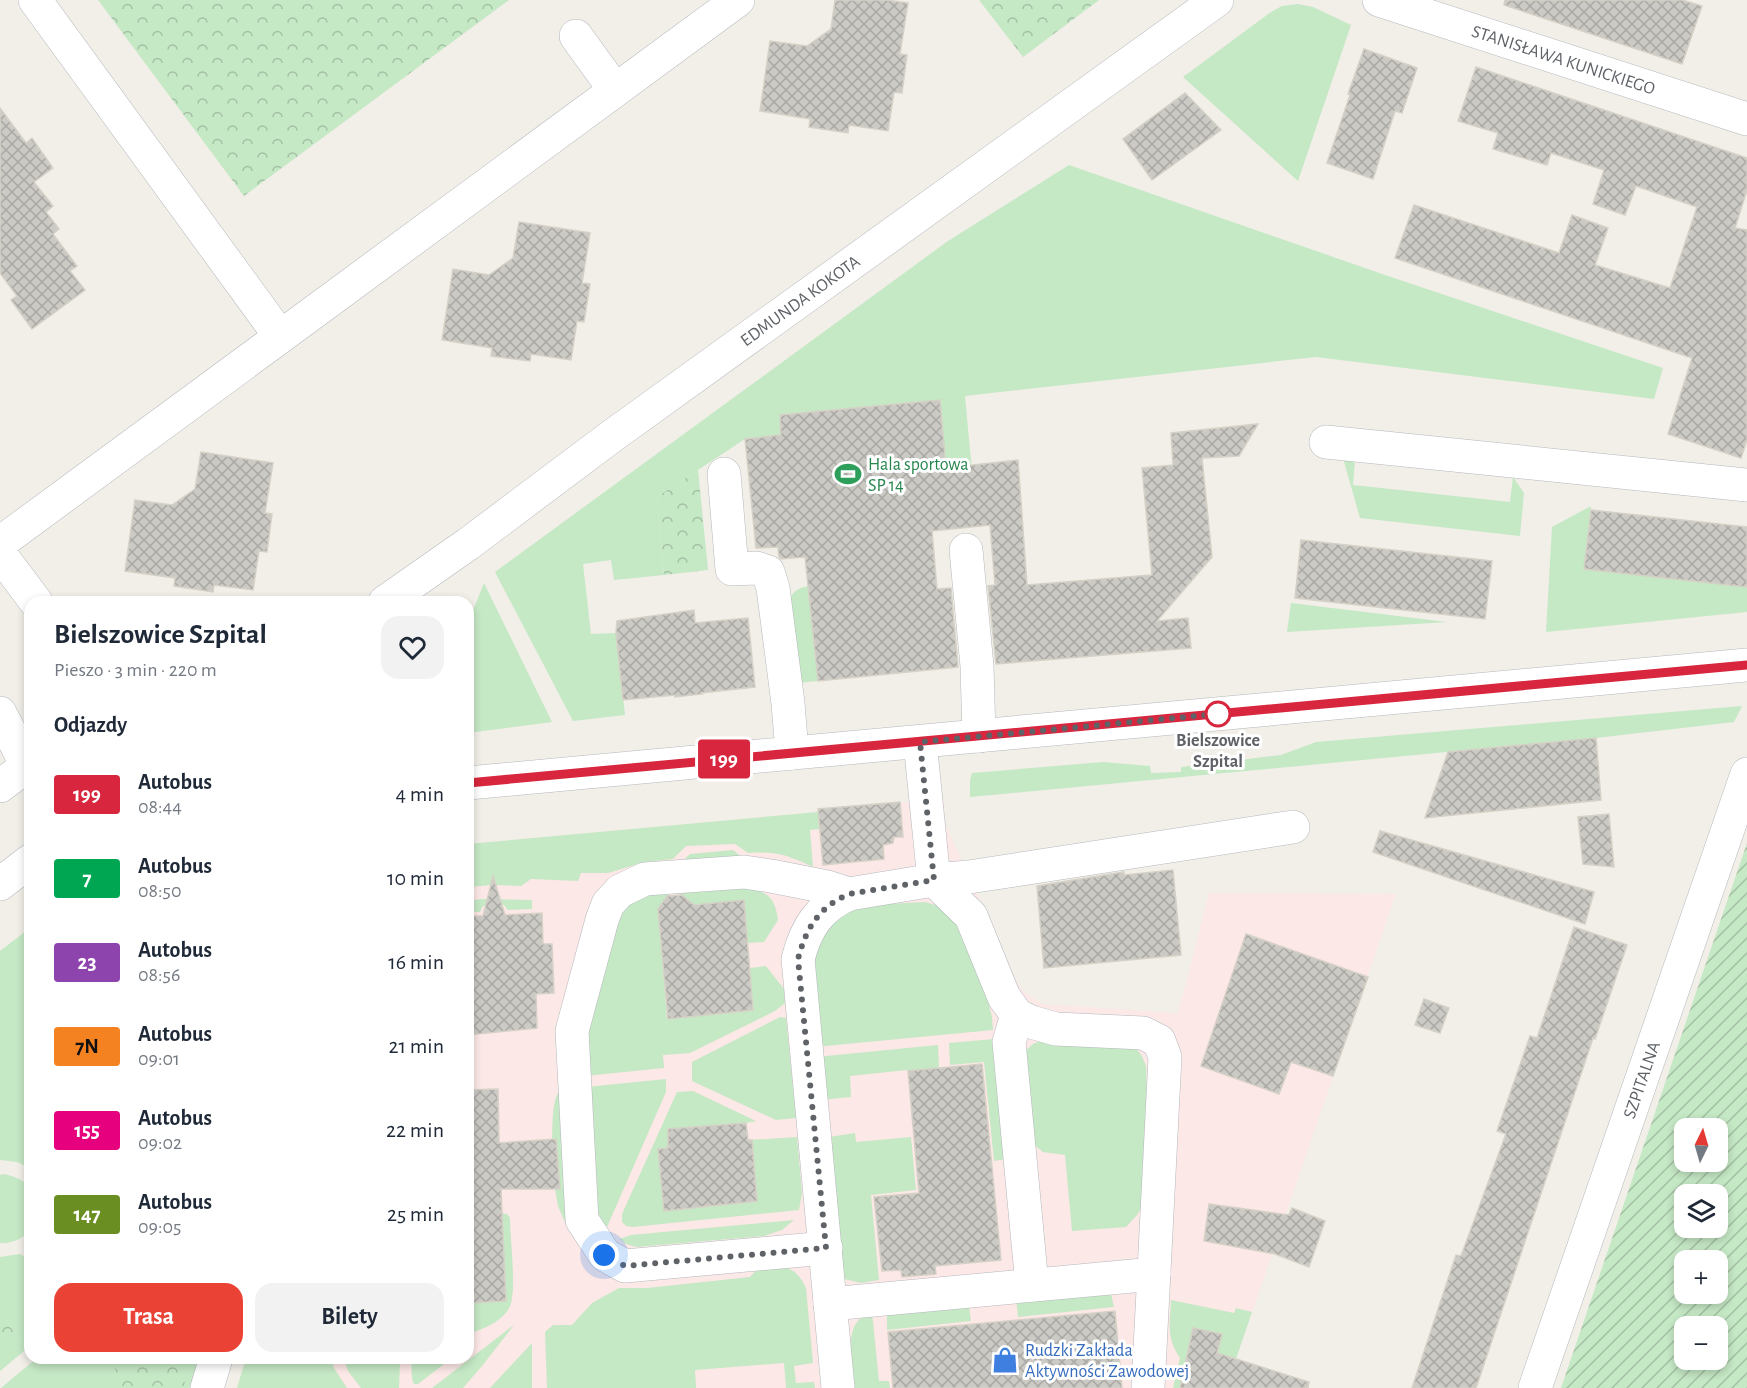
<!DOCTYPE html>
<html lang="pl">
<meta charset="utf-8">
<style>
body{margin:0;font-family:"Alegreya Sans",sans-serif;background:#f2f2f3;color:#1f2937;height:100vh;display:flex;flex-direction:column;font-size:22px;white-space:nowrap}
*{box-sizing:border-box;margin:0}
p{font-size:20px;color:#747a83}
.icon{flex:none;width:33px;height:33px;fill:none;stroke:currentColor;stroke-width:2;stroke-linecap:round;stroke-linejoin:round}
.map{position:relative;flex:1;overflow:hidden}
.side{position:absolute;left:24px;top:596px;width:450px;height:768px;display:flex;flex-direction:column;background:#fff;border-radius:18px;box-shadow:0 3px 9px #0003}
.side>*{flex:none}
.badge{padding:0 12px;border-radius:4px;font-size:21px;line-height:39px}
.needle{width:39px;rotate:5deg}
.buttons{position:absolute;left:1674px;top:1118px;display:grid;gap:12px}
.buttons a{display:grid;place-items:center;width:54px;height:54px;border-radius:12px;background:#fff;box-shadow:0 3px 9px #0003;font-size:30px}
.you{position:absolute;width:30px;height:30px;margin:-15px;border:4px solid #fff;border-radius:50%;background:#1a73e8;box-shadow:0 0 0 9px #1a73e833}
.map>.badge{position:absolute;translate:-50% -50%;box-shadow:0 0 0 3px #fff}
h2{padding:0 30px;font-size:22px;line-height:54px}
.round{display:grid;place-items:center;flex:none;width:63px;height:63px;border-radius:18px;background:#f2f2f3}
.headline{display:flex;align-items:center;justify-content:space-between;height:102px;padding:0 30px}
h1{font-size:28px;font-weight:700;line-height:45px}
.primary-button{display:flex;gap:12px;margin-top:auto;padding:12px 30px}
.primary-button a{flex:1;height:69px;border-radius:18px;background:#ea4335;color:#fff;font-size:24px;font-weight:700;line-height:69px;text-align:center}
.primary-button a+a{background:#f2f2f3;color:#1f2937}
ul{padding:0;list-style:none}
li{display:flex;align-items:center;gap:18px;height:84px;padding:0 30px}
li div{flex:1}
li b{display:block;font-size:22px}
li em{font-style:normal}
li .badge{min-width:66px;font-weight:700;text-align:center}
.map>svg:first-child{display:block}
.medical{fill:#fce8e6}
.grass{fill:#c5e8c5}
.forest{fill:url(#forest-crowns)}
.garden{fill:url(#garden-furrows);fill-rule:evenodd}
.building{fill:url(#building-cross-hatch);stroke:#d6d1c6;stroke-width:1.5}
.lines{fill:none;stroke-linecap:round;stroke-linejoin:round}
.minor-casing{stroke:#b5b8bc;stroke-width:34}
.minor{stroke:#fff;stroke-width:33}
.line-casing{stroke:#fff;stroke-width:14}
.line{stroke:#d7263d;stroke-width:9}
.walk{stroke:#5f6368;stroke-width:6;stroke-dasharray:0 10.8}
.stop-dot{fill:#fff;stroke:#d7263d;stroke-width:3}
.labels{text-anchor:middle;stroke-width:6;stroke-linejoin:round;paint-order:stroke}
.street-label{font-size:18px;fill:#5f6368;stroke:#fff}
.leisure-label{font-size:18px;fill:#27864d;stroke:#fff;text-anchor:start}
.stop-label{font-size:18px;font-weight:bold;fill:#5f6368;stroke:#fff}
.shop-label{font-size:18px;fill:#366cbe;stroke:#fff;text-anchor:start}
</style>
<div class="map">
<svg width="1747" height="1388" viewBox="0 0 1747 1388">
<defs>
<pattern id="forest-crowns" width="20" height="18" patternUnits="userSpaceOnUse" patternTransform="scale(1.5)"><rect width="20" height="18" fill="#c5e8c5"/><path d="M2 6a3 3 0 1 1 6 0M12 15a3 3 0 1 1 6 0" fill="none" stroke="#a3c0a4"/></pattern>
<pattern id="garden-furrows" width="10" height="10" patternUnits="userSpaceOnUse" patternTransform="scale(1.5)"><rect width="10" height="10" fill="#c5e8c5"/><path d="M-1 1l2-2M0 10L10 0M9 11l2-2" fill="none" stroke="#a3c0a4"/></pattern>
<pattern id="building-cross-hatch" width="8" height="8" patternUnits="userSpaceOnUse" patternTransform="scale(1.5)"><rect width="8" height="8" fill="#cccac5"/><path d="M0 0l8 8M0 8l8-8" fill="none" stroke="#a9a8a4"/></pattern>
</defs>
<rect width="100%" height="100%" fill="#f1efe8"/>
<polygon class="medical" points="944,799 943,819 1021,990 1042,1004 1178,1013 1209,893 1396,894 1226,1388 237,1388 246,1358 468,1358 468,844 818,812 900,802"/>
<g class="grass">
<polygon points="1298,4 1313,7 1351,25 1298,181 1183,77 1271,12 1282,6"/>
<polygon points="1069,165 1385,275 1663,368 1654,399 1316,357 965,396 977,526 952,529 940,400 780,415 781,435 745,439 657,497 664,575 614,580 611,560 583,564 591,634 616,633 625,715 573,721 495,572 948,241"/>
<polygon points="1343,458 1355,460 1353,485 1510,502 1513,477 1524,493 1520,536 1360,518"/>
<polygon points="1591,506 1584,569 1747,587 1747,612 1546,632 1552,527"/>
<polygon points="484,583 552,722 468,733 468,623"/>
<path d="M823,585L809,594L818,681L797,683L789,601C794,585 809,586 823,585Z"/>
<polygon points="1291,603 1447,622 1287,632"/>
<polygon points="1742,706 1734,722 1596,738 970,797 970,780 972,773 1103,762 1150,766 1151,773 1181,772 1181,767 1281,755 1316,742"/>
<path d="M818,812L819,829L810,830L813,867C787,855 777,851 748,853L735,844L686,846L673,859L645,862L608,873H581L578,881L531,879L521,886L492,885L468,887V844Z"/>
<polygon points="733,850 747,861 677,866 690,854"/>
<path d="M744,885C766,893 775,895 778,920L764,942L747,943L689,906V901L680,894H669L658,909L667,1019L753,1010L750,968L766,966L784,989L785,1003L775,1011L690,1053L663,1055L664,1068L585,1076V1030L620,911L643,896Z"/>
<polygon points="481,899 532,900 532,909 508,910 504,905 483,906 480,912 468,912 468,901"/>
<polygon points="925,902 945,908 957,919 983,981 992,1017 993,1030 815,1047 808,955 819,923 850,906"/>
<polygon points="30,928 30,1168 17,1162 0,1160 0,951"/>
<polygon points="780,1017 786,1018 796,1118 776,1120 692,1081 692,1062"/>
<polygon points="994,1039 1006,1159 994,1161 984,1062 950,1065 949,1043"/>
<polygon points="1042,1040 1134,1046 1142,1056 1146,1066 1150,1194 1137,1215 1126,1227 1072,1231 1065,1155 1043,1152 1033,1144 1023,1053 1033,1044"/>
<polygon points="938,1045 939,1068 908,1071 907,1070 850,1076 851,1097 820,1100 816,1057"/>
<polygon points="666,1079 666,1092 607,1227 602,1223 592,1196 586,1087"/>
<path d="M561,1088L571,1228L567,1227L558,1206L555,1189L560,1188L556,1140H552C553,1124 551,1101 561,1088Z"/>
<polygon points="693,1091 756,1121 746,1123 748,1140 797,1137 802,1193 799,1210 633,1227 626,1226 622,1222 622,1214 677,1092"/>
<polygon points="855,1133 856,1142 911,1137 916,1190 871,1195 879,1280 861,1283 844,1279 823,1138"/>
<path d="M4,1174C12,1176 24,1179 29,1187C31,1192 30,1200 30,1206C30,1213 32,1224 29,1230C25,1239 9,1244 0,1243V1175Z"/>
<path d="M501,1213L507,1214L510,1218C510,1239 517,1289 510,1306C503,1322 483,1329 468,1334V1303L506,1301Z"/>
<polygon points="794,1220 782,1230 764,1236 636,1247 626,1244 620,1239 631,1235"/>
<polygon points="20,1254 30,1260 30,1346 0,1371 0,1356 21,1339 0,1313 0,1257"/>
<path d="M762,1264C784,1266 796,1266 806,1288L813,1363L794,1366L796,1383L814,1382L815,1388H786L784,1363L695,1370L696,1388H547L545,1332L553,1325H572L592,1303L619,1288H647L750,1277Z"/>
<polygon points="1111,1294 1114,1307 1018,1317 1016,1298"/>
<path d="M1171,1300L1234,1313L1236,1308L1252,1312L1226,1388H1173L1180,1358C1166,1337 1170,1324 1171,1300Z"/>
<polygon points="969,1307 971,1321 887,1330 887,1311"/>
<path d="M872,1312L879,1381H889L890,1388H855C853,1362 840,1322 872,1312Z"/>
<polygon points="514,1325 482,1366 463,1388 432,1388"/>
<polygon points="532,1343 532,1388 490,1388"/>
<polygon points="37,1358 205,1358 195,1388 1,1388"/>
<polygon points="246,1358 331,1358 334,1368 347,1388 237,1388"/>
<polygon points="343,1358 397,1358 400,1363 399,1388 361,1388 348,1371"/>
<polygon points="411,1358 452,1358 418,1384 414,1384 412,1379"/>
</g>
<g class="forest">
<polygon points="98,0 509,0 244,196"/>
<polygon points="979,0 1099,0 1023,57"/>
<polygon points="698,470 708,570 664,575 657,497"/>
<polygon points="0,1313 21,1339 0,1356"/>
<polygon points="111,1358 193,1358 183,1388 119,1388 119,1379"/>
</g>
<path class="garden" d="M1747,843V1388H1561ZM1684,1128H1718V1161H1684ZM1684,1194H1718V1227H1684ZM1684,1260H1718V1293H1684ZM1684,1326H1718V1359H1684Z"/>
<g class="building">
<polygon points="835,0 886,0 908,3 900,54 907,55 902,93 894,92 888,131 849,125 848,133 809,127 810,119 760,111 770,41 807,46 831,29"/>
<polygon points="1505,0 1682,0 1702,6 1682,64 1504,5"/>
<polygon points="1364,49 1417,68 1402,113 1395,111 1373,179 1327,163 1350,95 1348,94"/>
<polygon points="1476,67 1747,158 1747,190 1735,228 1747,230 1747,440 1741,458 1668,434 1692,358 1395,258 1414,205 1559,253 1572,215 1608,228 1595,265 1670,288 1697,207 1636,186 1625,215 1593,204 1604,170 1551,153 1547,165 1493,149 1498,133 1458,121"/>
<polygon points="1185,93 1221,130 1152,180 1123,139"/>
<polygon points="0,108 26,143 32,138 53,168 34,182 53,206 46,212 59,229 53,234 77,266 70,271 85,290 32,329 11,300 17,296 0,273"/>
<polygon points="519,222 590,233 582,283 590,284 584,322 577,321 571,360 531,354 530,361 491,356 492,348 442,340 453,269 489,275 513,258"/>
<polygon points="940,400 946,468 1018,460 1027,585 1152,575 1142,468 1173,465 1171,433 1258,424 1239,456 1202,458 1212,557 1157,621 1188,618 1191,648 996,664 988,586 995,585 990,525 932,531 937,589 951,588 958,667 818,681 805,557 781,559 779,557 778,547 756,548 745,439 781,435 780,415"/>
<polygon points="201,452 273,463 265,513 272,514 267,552 259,551 253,590 214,585 213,592 174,586 175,578 125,571 135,500 172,505 195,489"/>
<polygon points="1591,510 1747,527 1747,587 1584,569"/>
<polygon points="1301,540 1492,561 1485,619 1295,598"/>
<polygon points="694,610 695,623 748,618 755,687 701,693 702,694 675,697 675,695 623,700 616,633 617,621"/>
<polygon points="1596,738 1601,800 1425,818 1448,752"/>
<polygon points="900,802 903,837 894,837 893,843 883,845 884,859 823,865 818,809"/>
<polygon points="1609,814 1614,867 1583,864 1578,817"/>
<polygon points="1380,831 1594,892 1585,924 1373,852"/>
<polygon points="1173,870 1181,955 1044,968 1037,886 1124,872 1124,875"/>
<polygon points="493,876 505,915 542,913 543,944 552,944 554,993 536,994 537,1028 468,1035 468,916 483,916"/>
<polygon points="682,895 694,905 744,900 753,1010 668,1019 658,909 667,896"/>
<polygon points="1574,927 1627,945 1595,1039 1593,1038 1476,1388 1412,1388 1456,1255 1461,1256 1506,1134 1497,1131 1530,1036 1537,1038"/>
<polygon points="1246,934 1368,977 1333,1076 1291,1062 1279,1094 1201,1066"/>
<polygon points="1424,999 1449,1008 1440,1033 1415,1025"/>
<polygon points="982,1064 1001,1260 935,1266 936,1274 902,1277 901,1270 882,1271 874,1197 919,1193 908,1071"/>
<polygon points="498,1089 499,1143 556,1139 560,1189 501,1189 506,1301 468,1303 468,1090"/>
<polygon points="746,1123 748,1140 752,1140 757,1201 664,1211 658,1149 668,1148 668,1129"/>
<polygon points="1209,1204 1289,1215 1292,1208 1325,1221 1309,1267 1275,1254 1204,1241"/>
<polygon points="1115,1311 1122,1388 893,1388 888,1332"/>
<polygon points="1193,1328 1222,1334 1217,1353 1309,1382 1308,1388 1180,1388"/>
</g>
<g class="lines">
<g class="minor-casing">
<g id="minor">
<polyline points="35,0 280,336"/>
<path id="s1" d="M1379,0L1747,119"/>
<polyline points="576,36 615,90"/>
<polyline points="1326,442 1747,485"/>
<polyline points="724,474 732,569 756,568 768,572 773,588 788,703 792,753"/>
<polyline points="0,543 738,0"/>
<polyline points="966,550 977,666 979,736"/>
<polyline points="0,554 36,602"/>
<path id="s2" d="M385,602L468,544L612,436L1217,0"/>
<polyline points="0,713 27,766 0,786"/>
<polyline points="920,742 934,880 971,916 1004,997 1017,1015 1031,1022 1056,1029 1143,1033 1159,1041 1165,1057 1148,1388"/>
<polyline points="468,783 1747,665"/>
<polyline points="0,884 30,861"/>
<polyline points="1017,1015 1009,1042 1032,1285"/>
<polyline points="826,1248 625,1266 605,1255 582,1220 572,1031 602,920 608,904 620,891 645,879 744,872 771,876 827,887 849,894"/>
<polyline points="830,1304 1154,1274"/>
<polyline points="207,1388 216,1358"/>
<path d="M838,1388L798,959C806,928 819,907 849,894L934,880L969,877L1293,827"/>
<path id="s3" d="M1535,1388L1747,774"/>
</g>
</g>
<use href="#minor" class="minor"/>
</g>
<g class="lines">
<g class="line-casing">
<polyline id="line" points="468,783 1747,665"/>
</g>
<use href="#line" class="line"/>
<path class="walk" d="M604,1255L625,1266L826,1248L798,959C806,928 819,907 849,894L934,880L920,742L1218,714"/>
</g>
<defs>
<g id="stadium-bare" transform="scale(2.07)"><path d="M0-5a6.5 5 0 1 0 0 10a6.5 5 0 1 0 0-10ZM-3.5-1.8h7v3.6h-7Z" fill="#2e9e5b" stroke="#fff" stroke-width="2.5" paint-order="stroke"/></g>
<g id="shop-bare" transform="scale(2.07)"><path d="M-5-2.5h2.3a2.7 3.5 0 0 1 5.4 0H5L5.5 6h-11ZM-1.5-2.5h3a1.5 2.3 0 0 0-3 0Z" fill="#3f7fe0" stroke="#fff" stroke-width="2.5" paint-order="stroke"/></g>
</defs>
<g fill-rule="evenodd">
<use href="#stadium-bare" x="848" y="474"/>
<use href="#shop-bare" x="1005" y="1360"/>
</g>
<circle class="stop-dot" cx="1218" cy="714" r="12"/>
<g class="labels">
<g class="street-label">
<text dy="6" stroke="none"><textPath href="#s1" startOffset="194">STANISŁAWA KUNICKIEGO</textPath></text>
<text dy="6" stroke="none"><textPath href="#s2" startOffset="513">EDMUNDA KOKOTA</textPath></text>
<text dy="6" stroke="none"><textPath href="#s3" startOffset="326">SZPITALNA</textPath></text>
</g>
<g class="leisure-label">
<text x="868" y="470">Hala sportowa<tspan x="868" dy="21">SP 14</tspan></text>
</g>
<g class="stop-label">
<text x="1218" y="746">Bielszowice<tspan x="1218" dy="21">Szpital</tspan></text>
</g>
<g class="shop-label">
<text x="1025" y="1356">Rudzki Zakłada<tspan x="1025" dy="21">Aktywności Zawodowej</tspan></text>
</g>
</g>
</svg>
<div class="buttons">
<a><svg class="needle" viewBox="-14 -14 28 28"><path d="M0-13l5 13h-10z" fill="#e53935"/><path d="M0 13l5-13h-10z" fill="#747a83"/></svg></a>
<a><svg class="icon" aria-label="layers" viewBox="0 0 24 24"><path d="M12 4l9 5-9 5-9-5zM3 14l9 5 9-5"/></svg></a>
<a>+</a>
<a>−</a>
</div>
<div class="you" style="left:604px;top:1255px"></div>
<b class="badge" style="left:724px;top:759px;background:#d7263d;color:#fff">199</b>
<section class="side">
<div class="headline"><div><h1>Bielszowice Szpital</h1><p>Pieszo · 3 min · 220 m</p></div><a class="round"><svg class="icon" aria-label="heart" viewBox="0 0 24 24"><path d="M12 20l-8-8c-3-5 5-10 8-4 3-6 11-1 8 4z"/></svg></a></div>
<h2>Odjazdy</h2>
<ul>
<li><span class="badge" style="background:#d7263d;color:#fff">199</span><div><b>Autobus</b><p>08:44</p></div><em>4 min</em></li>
<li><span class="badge" style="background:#00a651;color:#fff">7</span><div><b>Autobus</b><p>08:50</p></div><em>10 min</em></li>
<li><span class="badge" style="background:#8e44ad;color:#fff">23</span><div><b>Autobus</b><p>08:56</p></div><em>16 min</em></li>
<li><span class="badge" style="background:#f58220;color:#111">7N</span><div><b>Autobus</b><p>09:01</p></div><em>21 min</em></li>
<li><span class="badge" style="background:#e6007e;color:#fff">155</span><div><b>Autobus</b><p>09:02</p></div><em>22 min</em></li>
<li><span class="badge" style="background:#6b8e23;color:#fff">147</span><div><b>Autobus</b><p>09:05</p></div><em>25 min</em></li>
</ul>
<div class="primary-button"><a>Trasa</a><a>Bilety</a></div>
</section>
</div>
